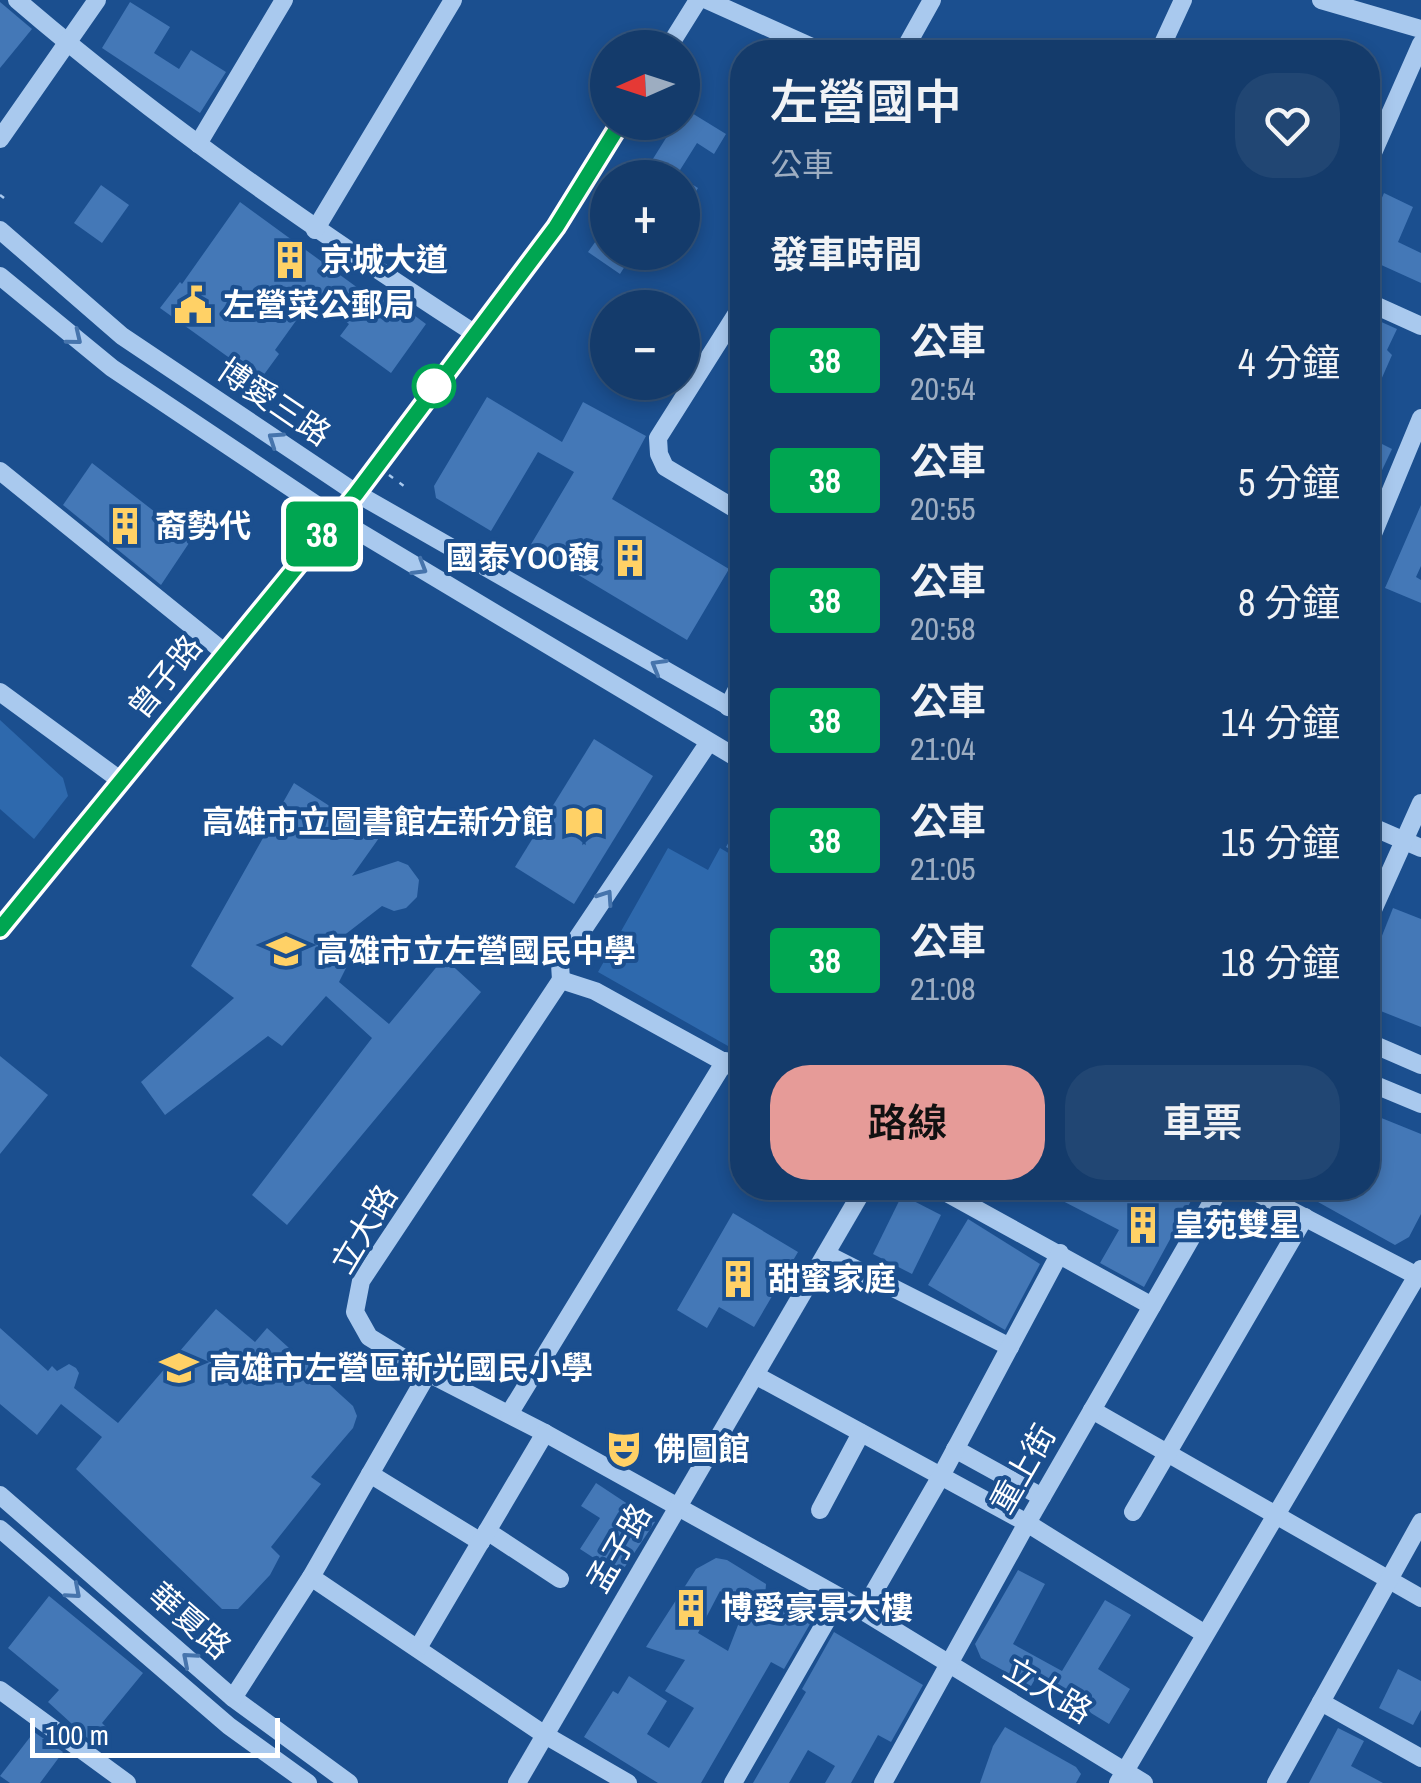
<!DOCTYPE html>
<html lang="zh-TW">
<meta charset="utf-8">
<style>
body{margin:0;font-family:"Archivo Narrow","Noto Sans TC",sans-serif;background:#214673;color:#f1f3f6;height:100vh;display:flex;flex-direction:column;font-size:38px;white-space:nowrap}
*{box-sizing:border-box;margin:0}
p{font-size:32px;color:#9dadc1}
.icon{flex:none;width:55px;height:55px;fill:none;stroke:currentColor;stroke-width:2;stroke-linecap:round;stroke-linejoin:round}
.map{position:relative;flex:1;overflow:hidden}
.panel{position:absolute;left:730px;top:40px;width:650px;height:1160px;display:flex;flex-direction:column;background:#143b6b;border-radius:40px;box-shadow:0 5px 15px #0003,0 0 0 2px #33557e}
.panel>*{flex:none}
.badge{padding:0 20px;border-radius:8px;font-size:35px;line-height:65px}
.needle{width:65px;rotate:267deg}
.fabs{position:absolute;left:590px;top:30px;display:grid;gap:20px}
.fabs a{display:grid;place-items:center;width:110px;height:110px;border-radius:50%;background:#143b6b;box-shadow:0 5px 15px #0003,0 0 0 2px #33557e;font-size:50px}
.scale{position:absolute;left:30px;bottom:25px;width:250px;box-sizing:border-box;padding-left:10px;border:5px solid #fff;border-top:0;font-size:28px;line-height:35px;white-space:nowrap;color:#fff;-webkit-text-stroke:8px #1b4f8f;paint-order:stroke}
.map>.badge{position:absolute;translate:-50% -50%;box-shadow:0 0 0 5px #fff}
h2{padding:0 40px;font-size:38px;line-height:90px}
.round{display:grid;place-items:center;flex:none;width:105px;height:105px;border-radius:40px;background:#214673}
.overview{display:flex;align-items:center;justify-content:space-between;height:170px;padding:0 40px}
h1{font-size:48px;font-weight:600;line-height:75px}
.primary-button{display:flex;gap:20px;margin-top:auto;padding:20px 40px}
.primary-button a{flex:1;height:115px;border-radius:40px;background:#e69b98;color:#111;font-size:40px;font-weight:600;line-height:115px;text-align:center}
.primary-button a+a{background:#214673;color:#f1f3f6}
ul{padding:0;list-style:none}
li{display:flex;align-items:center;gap:30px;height:120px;padding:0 40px}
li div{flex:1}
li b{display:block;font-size:38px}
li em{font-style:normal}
li .badge{min-width:110px;font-weight:700;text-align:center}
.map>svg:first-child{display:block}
.green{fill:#2e69ad}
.building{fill:#4478b7;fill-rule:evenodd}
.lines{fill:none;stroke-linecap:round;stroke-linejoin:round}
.path{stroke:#a9c9ee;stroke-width:2.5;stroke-dasharray:5 8;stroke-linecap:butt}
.minor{stroke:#a9c9ee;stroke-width:18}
.oneway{stroke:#4674ac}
.line-casing{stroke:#fff;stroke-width:22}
.line{stroke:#00a651;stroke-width:15}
.stop-dot{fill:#fff;stroke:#00a651;stroke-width:5}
.labels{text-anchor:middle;stroke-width:8;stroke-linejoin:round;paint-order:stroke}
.poi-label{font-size:32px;font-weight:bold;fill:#fff;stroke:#1b4f8f;text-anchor:start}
.street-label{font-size:32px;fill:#fff;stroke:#1b4f8f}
</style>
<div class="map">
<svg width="1421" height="1783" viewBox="0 0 1421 1783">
<rect width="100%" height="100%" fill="#1b4f8f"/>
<g class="green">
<polygon points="0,720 63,778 68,796 34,839 0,809"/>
<polygon points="668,848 708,870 720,848 742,861 742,1054 598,972"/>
</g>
<g class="building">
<polygon points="0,2 32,29 0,68"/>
<polygon points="130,2 170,27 154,53 179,69 191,50 226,72 200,113 102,48"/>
<polygon points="682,107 726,134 714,154 697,143 675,178 641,178 676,122 682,122"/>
<polygon points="682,178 698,188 682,213"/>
<polygon points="101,185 129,205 102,243 74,223"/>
<polygon points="1384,193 1413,207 1398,242 1421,253 1421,283 1368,259 1368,230"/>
<polygon points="240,202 373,299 380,290 426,324 391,373 340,336 349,324 313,297 275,350 279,354 260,380 160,308 180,282 182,284"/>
<polygon points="608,224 608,252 634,252 620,274 588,252"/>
<polygon points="1368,316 1397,329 1387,350 1392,355 1381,380 1368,376"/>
<polygon points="487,397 562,442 583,402 646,436 612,499 729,569 687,640 530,546 574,472 538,452 491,531 436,498 434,486"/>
<polygon points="1368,437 1392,449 1368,500"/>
<polygon points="92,463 191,540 161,585 63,505"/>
<polygon points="1421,505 1421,566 1416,577 1421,580 1421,603 1385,588"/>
<polygon points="594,739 653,776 574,904 515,867"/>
<polygon points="294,783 379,838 352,876 398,861 408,865 419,880 417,897 406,908 394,911 382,906 329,947 347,966 339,982 389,1024 444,958 481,992 287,1225 252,1195 372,1038 326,996 282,1046 268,1036 165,1115 141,1082 234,998 191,966"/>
<polygon points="742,819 742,856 726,847"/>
<polygon points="1393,908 1421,919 1421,1027 1368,1006 1368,971"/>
<polygon points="0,1056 48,1095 0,1154"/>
<polygon points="1374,1115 1421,1134 1421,1214 1409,1237 1395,1245 1293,1188 1368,1188 1368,1129"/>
<polygon points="1060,1188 1198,1188 1144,1287 1100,1263 1119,1230 1055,1197"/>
<polygon points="902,1195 941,1215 912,1274 873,1254"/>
<polygon points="733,1213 798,1252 754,1327 719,1307 707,1328 677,1310"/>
<polygon points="968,1219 1040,1264 1005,1330 928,1285"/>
<polygon points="216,1309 255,1342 267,1328 353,1406 357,1416 353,1428 311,1477 321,1484 271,1547 280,1556 270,1575 238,1609 222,1609 76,1469 102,1437 61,1404 37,1435 0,1404 0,1328 48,1371 52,1366 57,1371 69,1364 76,1368 79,1373 74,1388 118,1423"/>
<polygon points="596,1483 655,1522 606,1595 587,1582 600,1562 580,1549 600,1518 581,1506"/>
<path d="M716,1558L727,1560L766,1584L765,1597L786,1612L791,1604L814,1617L784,1669L771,1662L701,1783H658L584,1737L613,1691L618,1694L629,1676L667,1701L647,1734L669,1748L694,1708L665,1691L685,1660L646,1647L696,1569ZM720,1591L745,1607L728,1651L698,1633Z"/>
<polygon points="1018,1570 1045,1584 1013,1644 1062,1671 1105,1600 1131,1615 1098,1669 1130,1689 1109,1724 1035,1679 1031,1686 981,1658 975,1644"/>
<polygon points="49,1596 143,1673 102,1723 107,1728 94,1744 48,1702 59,1690 8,1648"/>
<polygon points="834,1632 923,1685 891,1742 878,1735 851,1783 825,1783 835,1766 808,1750 789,1783 753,1783 806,1692 802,1689"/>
<polygon points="1398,1669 1421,1681 1421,1710 1413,1725 1379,1708"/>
<polygon points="1005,1727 1076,1767 1081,1774 1076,1783 980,1783 993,1746"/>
<polygon points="1338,1728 1364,1741 1351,1766 1383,1783 1309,1783"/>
<polygon points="34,1732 63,1752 40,1783 10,1783 0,1776"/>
</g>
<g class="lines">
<g class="path">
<polyline points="0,195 4,198 0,203"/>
<polyline points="389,475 404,486"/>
<polyline points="330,550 353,566"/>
<polyline points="734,833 742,817"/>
</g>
<g class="minor">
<path d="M17,0C160,123 315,230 474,333"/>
<polyline points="707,0 823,52"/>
<polyline points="1321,0 1421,29"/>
<polyline points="668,48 698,0"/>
<polyline points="903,52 932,0"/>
<polyline points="1159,52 1183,0"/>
<polyline points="0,139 97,0"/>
<polyline points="198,144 284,0"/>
<polyline points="1368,164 1421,44"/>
<polyline points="0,230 122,336 356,493 742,714"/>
<polyline points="315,230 453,0"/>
<polyline points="0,276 112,368 336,518 742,761"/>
<polyline points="1368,302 1421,326"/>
<polyline points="742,305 658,438 659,454 665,467 742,513"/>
<polyline points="0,471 224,652"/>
<polyline points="1368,546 1421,418"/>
<polyline points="0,692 120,780"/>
<polyline points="728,707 742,679"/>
<polyline points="1368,825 1421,848"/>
<polyline points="1368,921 1421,803"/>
<polyline points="0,929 356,493 556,227 621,122"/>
<polyline points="561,980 560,964 709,742"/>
<polyline points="1368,1042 1421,1065"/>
<polyline points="742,1072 595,991 561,980 361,1281 355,1312 369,1337 428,1373 545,1433 840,1597 1144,1783"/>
<polyline points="1368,1082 1421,1104"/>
<polyline points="938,1188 1152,1306"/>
<polyline points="1248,1188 1421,1278"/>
<polyline points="826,1254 1010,1347"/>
<polyline points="755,1375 1027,1523 1205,1634"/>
<polyline points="1092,1410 1421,1598"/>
<polyline points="509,1414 725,1061"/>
<polyline points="955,1449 1042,1497"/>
<polyline points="370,1474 481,1542"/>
<polyline points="0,1495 233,1698 349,1783"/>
<polyline points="820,1510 861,1433"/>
<polyline points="1133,1512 1305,1217"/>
<polyline points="0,1529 229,1726 308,1783"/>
<polyline points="487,1531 560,1579"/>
<polyline points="311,1577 545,1735 628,1783"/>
<polyline points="863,1611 941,1476 1060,1253"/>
<polyline points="418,1648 545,1433"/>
<polyline points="0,1690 127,1783"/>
<polyline points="233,1698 311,1577 428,1373"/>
<polyline points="1321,1702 1421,1758"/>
<polyline points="517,1783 864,1188"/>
<polyline points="733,1783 840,1597"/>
<polyline points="883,1783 1027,1523 1220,1188"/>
<polyline points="1118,1783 1421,1269"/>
<polyline points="1276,1783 1421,1522"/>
</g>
</g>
<defs><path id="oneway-chevron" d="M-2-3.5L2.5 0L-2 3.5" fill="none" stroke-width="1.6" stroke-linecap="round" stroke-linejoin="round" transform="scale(2.5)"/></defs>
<g class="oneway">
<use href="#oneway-chevron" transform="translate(75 338) rotate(39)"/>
<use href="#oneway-chevron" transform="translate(275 439) rotate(-146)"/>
<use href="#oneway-chevron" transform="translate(420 568) rotate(31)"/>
<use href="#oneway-chevron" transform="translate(658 666) rotate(-150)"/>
<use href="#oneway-chevron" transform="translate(606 897) rotate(-56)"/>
<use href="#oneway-chevron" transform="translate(74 1592) rotate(41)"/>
<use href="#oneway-chevron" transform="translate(189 1659) rotate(-139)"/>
</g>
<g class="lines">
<g class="line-casing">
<polyline id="line" points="0,929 356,494 556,227 621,122"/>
</g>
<use href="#line" class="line"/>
</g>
<defs>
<g id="building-bare" transform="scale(3)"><path d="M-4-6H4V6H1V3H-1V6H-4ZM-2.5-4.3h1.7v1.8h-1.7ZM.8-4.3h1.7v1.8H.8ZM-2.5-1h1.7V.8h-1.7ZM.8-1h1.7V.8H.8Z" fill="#ffd166" stroke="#1b4f8f" stroke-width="2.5" paint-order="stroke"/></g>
<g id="civic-bare" transform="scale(3)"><path d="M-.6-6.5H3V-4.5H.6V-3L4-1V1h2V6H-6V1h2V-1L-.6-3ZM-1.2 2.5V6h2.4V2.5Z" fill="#ffd166" stroke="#1b4f8f" stroke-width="2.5" paint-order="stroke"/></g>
<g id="library-bare" transform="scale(3)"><path d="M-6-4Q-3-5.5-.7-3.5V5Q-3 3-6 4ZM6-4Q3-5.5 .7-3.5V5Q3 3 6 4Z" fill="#ffd166" stroke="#1b4f8f" stroke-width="2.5" paint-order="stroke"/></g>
<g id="school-bare" transform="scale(3)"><path d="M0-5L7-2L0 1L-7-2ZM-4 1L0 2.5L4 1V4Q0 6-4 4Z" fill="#ffd166" stroke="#1b4f8f" stroke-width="2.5" paint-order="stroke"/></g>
<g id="theatre-bare" transform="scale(3)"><path d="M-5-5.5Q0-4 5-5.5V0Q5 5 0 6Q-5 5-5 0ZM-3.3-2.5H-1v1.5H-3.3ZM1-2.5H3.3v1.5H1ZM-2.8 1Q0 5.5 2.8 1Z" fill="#ffd166" stroke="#1b4f8f" stroke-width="2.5" paint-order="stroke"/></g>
</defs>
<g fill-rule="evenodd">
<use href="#building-bare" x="290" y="260"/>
<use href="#civic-bare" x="193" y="305"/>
<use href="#building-bare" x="125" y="526"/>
<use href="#building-bare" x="630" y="558"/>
<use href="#library-bare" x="584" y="822"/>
<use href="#school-bare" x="286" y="951"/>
<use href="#building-bare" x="1143" y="1225"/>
<use href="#building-bare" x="738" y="1279"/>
<use href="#school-bare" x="179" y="1368"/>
<use href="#theatre-bare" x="624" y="1449"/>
<use href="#building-bare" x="691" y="1608"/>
</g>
<circle class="stop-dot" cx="434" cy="386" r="20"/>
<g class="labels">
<g class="poi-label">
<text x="320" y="271">京城大道</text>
<text x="223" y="316">左營菜公郵局</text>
<text x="155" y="537">裔勢代</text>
<text x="600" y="569" text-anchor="end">國泰YOO馥</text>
<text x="554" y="833" text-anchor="end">高雄市立圖書館左新分館</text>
<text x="316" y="962">高雄市立左營國民中學</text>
<text x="1173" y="1236">皇苑雙星</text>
<text x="768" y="1290">甜蜜家庭</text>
<text x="209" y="1379">高雄市左營區新光國民小學</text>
<text x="654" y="1460">佛圖館</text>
<text x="721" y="1619">博愛豪景大樓</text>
</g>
<g class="street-label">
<text transform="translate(274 402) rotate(34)" y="11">博愛三路</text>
<text transform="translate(165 677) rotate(-51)" y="11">曾子路</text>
<text transform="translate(364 1229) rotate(-59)" y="11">立大路</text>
<text transform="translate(1023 1469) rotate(-60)" y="11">重上街</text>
<text transform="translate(619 1548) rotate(-60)" y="11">孟子路</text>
<text transform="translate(190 1621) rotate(41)" y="11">華夏路</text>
<text transform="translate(1048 1690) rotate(31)" y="11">立大路</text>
</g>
</g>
</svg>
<div class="fabs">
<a><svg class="needle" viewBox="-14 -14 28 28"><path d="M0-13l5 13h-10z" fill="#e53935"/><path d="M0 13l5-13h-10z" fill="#9dadc1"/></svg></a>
<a>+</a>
<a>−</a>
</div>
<div class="scale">100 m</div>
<b class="badge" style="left:322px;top:534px;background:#00a651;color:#fff">38</b>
<section class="panel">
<div class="overview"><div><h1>左營國中</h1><p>公車</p></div><a class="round"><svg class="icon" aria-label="heart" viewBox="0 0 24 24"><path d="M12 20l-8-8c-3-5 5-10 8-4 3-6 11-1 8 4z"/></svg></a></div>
<h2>發車時間</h2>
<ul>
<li><span class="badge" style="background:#00a651;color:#fff">38</span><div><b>公車</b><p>20:54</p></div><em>4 分鐘</em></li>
<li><span class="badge" style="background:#00a651;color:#fff">38</span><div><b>公車</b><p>20:55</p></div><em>5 分鐘</em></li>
<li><span class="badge" style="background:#00a651;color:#fff">38</span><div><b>公車</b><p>20:58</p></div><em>8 分鐘</em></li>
<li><span class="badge" style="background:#00a651;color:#fff">38</span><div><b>公車</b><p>21:04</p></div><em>14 分鐘</em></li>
<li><span class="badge" style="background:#00a651;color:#fff">38</span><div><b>公車</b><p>21:05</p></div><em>15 分鐘</em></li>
<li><span class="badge" style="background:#00a651;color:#fff">38</span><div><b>公車</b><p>21:08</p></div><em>18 分鐘</em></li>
</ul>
<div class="primary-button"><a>路線</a><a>車票</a></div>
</section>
</div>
